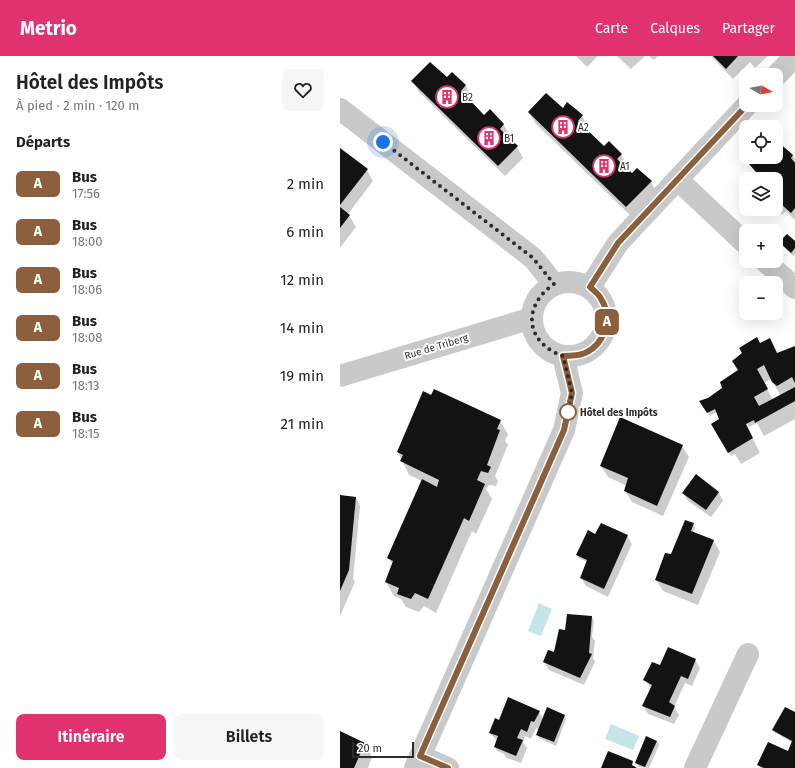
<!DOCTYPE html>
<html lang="fr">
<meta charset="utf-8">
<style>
body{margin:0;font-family:"Fira Sans",sans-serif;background:#f6f6f6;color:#222;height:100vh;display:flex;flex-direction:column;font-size:15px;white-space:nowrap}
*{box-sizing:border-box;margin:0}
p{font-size:13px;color:#767676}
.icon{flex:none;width:22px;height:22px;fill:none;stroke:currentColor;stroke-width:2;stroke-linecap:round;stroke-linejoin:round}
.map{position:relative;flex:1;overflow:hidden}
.side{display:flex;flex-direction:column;background:#fff;width:340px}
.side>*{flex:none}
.badge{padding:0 8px;border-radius:6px;font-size:14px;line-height:26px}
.needle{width:26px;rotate:99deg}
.fabs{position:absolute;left:399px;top:12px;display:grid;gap:8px}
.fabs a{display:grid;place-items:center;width:44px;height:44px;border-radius:8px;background:#fff;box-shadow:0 4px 16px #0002;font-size:20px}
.scale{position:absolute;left:12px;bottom:10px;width:62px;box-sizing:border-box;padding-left:4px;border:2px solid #2c2c2c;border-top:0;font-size:11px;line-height:14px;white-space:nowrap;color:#2c2c2c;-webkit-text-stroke:3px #fff;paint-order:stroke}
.you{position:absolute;width:20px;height:20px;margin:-10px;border:3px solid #fff;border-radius:50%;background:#1a73e8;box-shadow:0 0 0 6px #1a73e833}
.map>.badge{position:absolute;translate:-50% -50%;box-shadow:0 0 0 2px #fff}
h2{padding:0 16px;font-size:15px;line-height:36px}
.round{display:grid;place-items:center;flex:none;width:42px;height:42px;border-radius:8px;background:#f6f6f6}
.headline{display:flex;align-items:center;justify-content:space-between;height:68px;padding:0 16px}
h1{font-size:19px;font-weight:600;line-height:30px}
.cta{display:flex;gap:8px;margin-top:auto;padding:8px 16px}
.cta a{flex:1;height:46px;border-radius:8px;background:#df326f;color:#fff;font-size:16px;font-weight:600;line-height:46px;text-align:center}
.cta a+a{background:#f6f6f6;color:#222}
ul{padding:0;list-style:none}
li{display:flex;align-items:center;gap:12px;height:48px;padding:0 16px}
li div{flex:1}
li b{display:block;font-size:15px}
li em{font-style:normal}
li .badge{min-width:44px;font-weight:700;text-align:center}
header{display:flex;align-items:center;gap:24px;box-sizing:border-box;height:56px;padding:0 20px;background:#df326f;color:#fff}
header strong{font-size:19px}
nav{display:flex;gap:22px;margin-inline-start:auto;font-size:14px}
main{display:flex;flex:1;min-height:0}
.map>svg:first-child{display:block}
.water{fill:#c5e5e9}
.shadow{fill:#0003;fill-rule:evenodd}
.building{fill:#131313}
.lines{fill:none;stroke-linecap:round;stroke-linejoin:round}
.minor{stroke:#c9c9c9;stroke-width:22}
.tertiary{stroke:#c9c9c9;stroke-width:22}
.line-casing{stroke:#fff;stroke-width:9}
.line{stroke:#8b5e3c;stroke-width:6}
.walk{stroke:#2c2c2c;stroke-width:4;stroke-dasharray:0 7.2}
.stop-dot{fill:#fff;stroke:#8b5e3c;stroke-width:2}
.labels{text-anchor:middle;stroke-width:4;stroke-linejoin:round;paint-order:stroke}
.poi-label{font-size:10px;fill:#2c2c2c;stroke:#fff;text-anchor:start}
.street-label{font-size:10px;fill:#2c2c2c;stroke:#fff}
.stop-label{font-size:10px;font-weight:bold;fill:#2c2c2c;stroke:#fff;text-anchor:start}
</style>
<header>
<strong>Metrio</strong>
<nav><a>Carte</a><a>Calques</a><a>Partager</a></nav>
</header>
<main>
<section class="side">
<div class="headline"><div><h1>Hôtel des Impôts</h1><p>À pied · 2 min · 120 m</p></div><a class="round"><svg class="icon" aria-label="heart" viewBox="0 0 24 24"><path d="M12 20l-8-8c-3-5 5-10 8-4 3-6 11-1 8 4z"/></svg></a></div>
<h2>Départs</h2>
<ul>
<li><span class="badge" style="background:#8b5e3c;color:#fff">A</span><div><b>Bus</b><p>17:56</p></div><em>2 min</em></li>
<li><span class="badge" style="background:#8b5e3c;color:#fff">A</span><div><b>Bus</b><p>18:00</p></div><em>6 min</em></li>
<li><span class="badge" style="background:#8b5e3c;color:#fff">A</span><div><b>Bus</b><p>18:06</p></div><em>12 min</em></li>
<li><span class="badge" style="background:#8b5e3c;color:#fff">A</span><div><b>Bus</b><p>18:08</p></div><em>14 min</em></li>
<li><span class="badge" style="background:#8b5e3c;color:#fff">A</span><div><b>Bus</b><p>18:13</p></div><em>19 min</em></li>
<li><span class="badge" style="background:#8b5e3c;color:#fff">A</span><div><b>Bus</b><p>18:15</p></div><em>21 min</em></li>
</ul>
<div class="cta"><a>Itinéraire</a><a>Billets</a></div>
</section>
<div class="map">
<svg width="455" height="712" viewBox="0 0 455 712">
<rect width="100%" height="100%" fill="#fff"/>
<g class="water">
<polygon points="199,547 212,553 201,580 188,575"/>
<polygon points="271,668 299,680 293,694 265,683"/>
</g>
<g class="shadow">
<polygon points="236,0 258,0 247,11"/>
<polygon points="277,0 305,0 291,13"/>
<polygon points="309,0 318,0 314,4"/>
<polygon points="371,0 428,0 415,12 410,6 393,23"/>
<polygon points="112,18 126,30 132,41 129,44 144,60 163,68 170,79 168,82 177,91 183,102 165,120 79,36 73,25 107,23"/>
<polygon points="228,48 242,60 249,71 246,74 264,91 281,99 288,110 285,112 292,119 311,126 317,137 293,162 196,68 189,57 223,54"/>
<polygon points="436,86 453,99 455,104 455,164 446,155 442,159 435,153 436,135 440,130 436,123 422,123 410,108 418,101 436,101"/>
<polygon points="0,93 27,114 33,125 8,158 16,171 0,192"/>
<polygon points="440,187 455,187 455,198 453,200"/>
<path d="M420,288L437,298L455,291V363L424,380L417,367L409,371L406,366L405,367L420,397L401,408L395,398L391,400L373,368L381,364L377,356L370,360L361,346L384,334ZM431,323L441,340L433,344L424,327Z"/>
<polygon points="160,365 168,378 165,385 168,389 155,420 158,425 156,430 149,429 146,433 152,443 136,478 132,475 96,557 84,550 79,556 66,551 61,543 54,540 46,526 53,509 48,502 82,425 69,419 58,396"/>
<polygon points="342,390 349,401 323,460 292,446 285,435 287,430 268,421 261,410"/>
<polygon points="356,419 379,437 383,445 371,461 348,445 343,437"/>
<polygon points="0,440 16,442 20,450 13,523 15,526 0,560"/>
<polygon points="353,468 355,472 353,477 373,484 380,496 358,549 323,535 316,524"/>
<polygon points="254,478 287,480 292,488 268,541 246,530 241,522 247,506 239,502 237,499"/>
<polygon points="252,561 254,565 252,581 255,585 253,602 255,606 244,629 209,614 204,606 214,597 226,575"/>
<polygon points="355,604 360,612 352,630 345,627 334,651 339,659 334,668 308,658 303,650 311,633 305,624 321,610"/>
<polygon points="199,656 203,663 224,659 226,663 216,690 199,682 197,679 199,674 196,672 191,683 185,680 183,686 187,692 181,707 167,702 164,698 157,695 155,691 157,685 150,677 160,665"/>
<polygon points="455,657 455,712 420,712 418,709 448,697 453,687 436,677 433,674"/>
<polygon points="0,676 24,687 32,701 28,712 0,712"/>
<polygon points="317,685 319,689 309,712 298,711 296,707"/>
</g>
<g class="building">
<polygon points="373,0 398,0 386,13"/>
<polygon points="90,6 107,21 112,16 126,29 121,35 144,59 150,53 164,68 160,73 178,90 158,110 71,25"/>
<polygon points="206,37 223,52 227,46 243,59 238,65 264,90 269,85 282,98 277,103 292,117 297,112 312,125 286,151 188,56"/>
<polygon points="436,84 453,99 451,102 455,107 455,152 451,157 441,148 436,153 436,133 440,128 436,123 431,117 422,123 409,108 416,101 436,101"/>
<polygon points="0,92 28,113 0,149"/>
<polygon points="0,151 10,159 0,172"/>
<polygon points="447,178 455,185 455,192 451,197 439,186"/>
<polygon points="417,281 420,287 430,282 437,297 455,290 455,327 452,321 437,330 432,326 424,309 417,313 428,333 414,341 419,350 455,331 455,345 415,367 414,364 406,368 413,382 388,397 371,368 379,363 375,353 367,357 359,345 368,342 382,332 380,326 398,314 392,305 402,297 399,292"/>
<polygon points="94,333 161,364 157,373 160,374 147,409 151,411 148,417 141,415 137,424 145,428 129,465 124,462 88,543 75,537 71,543 57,538 59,532 45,526 53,505 47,502 82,423 97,431 99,424 60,405 63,399 57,396 83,335 91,339"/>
<polygon points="280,361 343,389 317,450 284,435 288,422 260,410"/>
<polygon points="356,418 379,436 366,454 342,437"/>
<polygon points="0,439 16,441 9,514 0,535"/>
<polygon points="345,464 354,467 351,475 374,484 352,538 315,524 325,497 331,498"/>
<polygon points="261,467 288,479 264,533 240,522 247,504 236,499 248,474 255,478"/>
<polygon points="227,558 252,560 249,597 252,598 240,622 203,606 208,594 214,596 219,573 225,574"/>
<polygon points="328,591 356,603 348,623 341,620 329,646 335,650 330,661 302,650 312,629 303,624 312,606 320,609"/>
<polygon points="168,641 200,655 194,666 191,665 187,676 181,673 177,682 183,684 176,700 154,691 158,680 149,677 155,662 159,664"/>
<polygon points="207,651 225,659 214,686 196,679"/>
<polygon points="445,651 455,656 455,712 424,712 417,709 428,686 448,695 452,685 432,674"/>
<polygon points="0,675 25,687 14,712 0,712"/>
<polygon points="306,680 317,685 305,711 295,707"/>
<polygon points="268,695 293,705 292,709 297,712 261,712"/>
</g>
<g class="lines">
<g class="minor">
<polyline points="0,53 193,202 214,228"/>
<polyline points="338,124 406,188"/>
<polyline points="425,205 455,232"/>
<polyline points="0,320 192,262"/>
<polyline points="80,700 108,712"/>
<polyline points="355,712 408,598"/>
</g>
<g class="tertiary">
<polyline points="436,20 455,0"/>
<circle cx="229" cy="263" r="37"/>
<polyline points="250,231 278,187 407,49"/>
<polyline points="75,712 224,374 232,337 223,300"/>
</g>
</g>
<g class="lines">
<g class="line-casing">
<path id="line" d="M108,712L80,700L224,374L232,337L223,300C231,300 238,300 245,297C265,288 273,261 261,243C259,238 254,235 250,231L278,187L407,49"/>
</g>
<use href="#line" class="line"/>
<path class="walk" d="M43,86L193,202L214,228C181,251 186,287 223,300L232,337L228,356"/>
</g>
<defs>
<g id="building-ring" transform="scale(1.15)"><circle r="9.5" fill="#fff" stroke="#df326f" stroke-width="1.5"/><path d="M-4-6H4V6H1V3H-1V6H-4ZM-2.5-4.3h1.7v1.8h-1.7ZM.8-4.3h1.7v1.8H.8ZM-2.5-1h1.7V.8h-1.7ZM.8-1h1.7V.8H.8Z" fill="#df326f"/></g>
</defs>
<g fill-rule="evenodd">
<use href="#building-ring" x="107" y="41"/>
<use href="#building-ring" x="223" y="71"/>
<use href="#building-ring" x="149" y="82"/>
<use href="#building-ring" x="264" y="110"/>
</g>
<circle class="stop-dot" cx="228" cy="356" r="8"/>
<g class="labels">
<g class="poi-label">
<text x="122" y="45">B2</text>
<text x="238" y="75">A2</text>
<text x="164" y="86">B1</text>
<text x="280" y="114">A1</text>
</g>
<g class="street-label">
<text transform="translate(96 290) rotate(-17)" y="4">Rue de Triberg</text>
</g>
<g class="stop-label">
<text x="240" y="360">Hôtel des Impôts</text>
</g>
</g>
</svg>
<div class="fabs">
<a><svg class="needle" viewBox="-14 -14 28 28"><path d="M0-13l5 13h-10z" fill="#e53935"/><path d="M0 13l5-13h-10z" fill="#767676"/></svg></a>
<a><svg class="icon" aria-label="locate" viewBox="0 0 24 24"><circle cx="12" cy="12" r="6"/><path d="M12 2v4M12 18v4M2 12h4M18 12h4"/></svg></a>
<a><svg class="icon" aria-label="layers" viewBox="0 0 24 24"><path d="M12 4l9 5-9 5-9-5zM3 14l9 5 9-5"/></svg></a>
<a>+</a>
<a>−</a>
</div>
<div class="scale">20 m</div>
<div class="you" style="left:43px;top:86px"></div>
<b class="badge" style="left:267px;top:266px;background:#8b5e3c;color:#fff">A</b>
</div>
</main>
